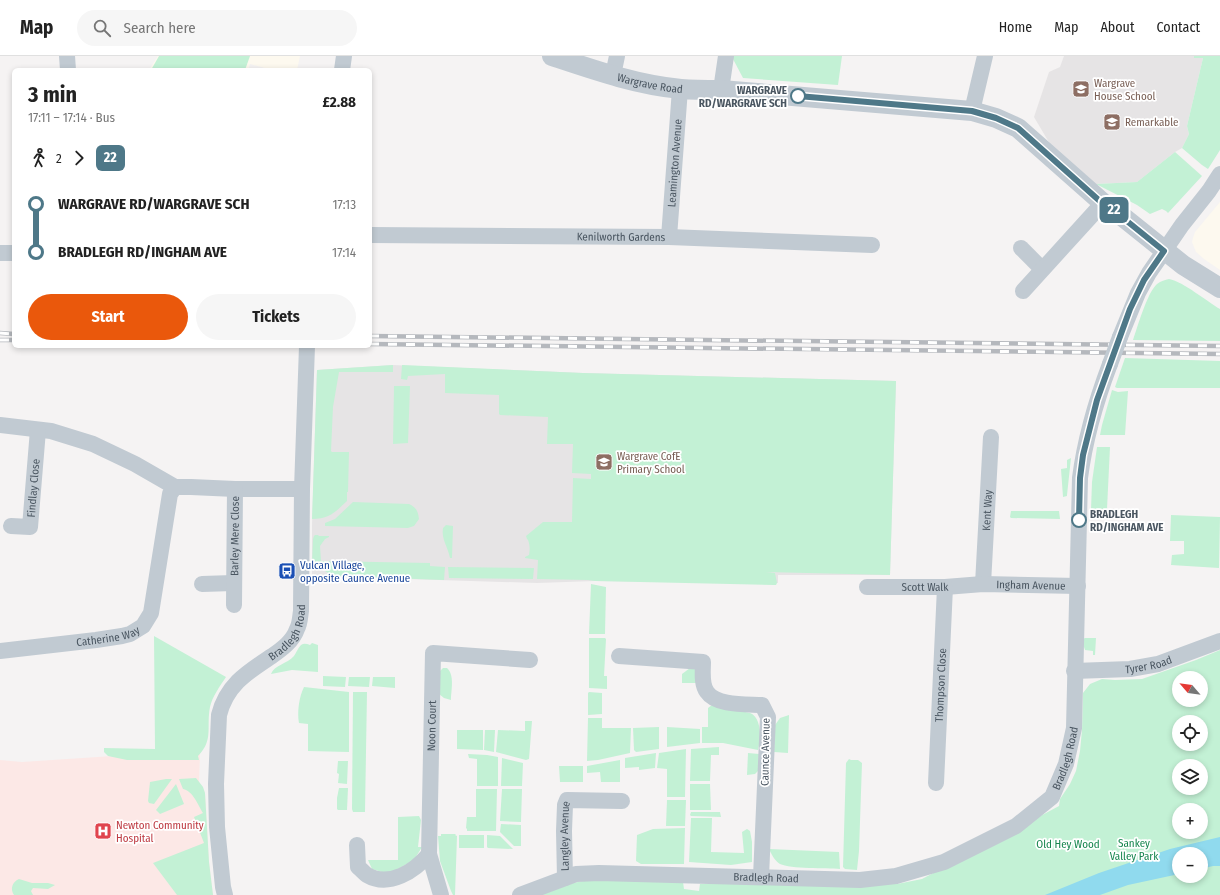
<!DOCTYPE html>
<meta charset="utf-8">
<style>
body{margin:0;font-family:"Fira Sans Condensed",sans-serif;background:#f6f6f6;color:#222;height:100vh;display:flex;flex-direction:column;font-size:15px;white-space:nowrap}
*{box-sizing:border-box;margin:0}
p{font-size:13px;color:#767676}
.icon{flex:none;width:22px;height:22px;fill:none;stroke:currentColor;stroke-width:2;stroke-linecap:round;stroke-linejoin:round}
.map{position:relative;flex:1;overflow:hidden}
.details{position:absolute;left:12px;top:12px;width:360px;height:280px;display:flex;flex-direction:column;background:#fff;border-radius:6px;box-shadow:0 2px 6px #0003}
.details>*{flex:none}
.badge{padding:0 8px;border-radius:6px;font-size:14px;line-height:26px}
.needle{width:26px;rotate:298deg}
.buttons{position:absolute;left:1172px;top:615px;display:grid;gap:8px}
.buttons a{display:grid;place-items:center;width:36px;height:36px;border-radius:50%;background:#fff;box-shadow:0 2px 6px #0003;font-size:20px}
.map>.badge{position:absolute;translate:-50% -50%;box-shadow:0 0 0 2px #fff}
.legs{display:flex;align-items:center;gap:6px;height:44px;padding:0 16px;font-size:13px}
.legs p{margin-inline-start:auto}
.head{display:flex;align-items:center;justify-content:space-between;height:68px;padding:0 16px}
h1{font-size:22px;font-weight:700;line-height:30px}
.button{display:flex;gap:8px;margin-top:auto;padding:8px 16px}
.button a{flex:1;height:46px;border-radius:24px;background:#ea580c;color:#fff;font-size:16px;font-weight:700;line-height:46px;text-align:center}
.button a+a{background:#f6f6f6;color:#222}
ul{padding:0 16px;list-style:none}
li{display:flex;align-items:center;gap:14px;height:48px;font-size:15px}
li i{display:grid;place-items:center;width:6px;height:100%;margin:0 5px;background:currentColor}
li i::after{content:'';width:10px;height:10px;margin:-5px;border:3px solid;border-radius:50%;background:#fff}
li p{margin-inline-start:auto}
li:first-child i{background:linear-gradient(#0000 50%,currentColor 0)}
li:last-child i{background:linear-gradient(currentColor 50%,#0000 0)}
header{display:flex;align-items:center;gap:24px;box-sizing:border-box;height:56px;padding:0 20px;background:#fff;border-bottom:1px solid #e0e0e0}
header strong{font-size:19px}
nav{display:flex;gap:22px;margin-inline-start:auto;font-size:14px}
.search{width:280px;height:36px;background:#f6f6f6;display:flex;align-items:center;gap:10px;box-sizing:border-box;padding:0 14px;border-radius:22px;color:#767676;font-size:15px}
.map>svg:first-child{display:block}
.commercial{fill:#fdf9ef}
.education{fill:#e6e4e5}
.medical{fill:#fce8e6}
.green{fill:#c3f1d5;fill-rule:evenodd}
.water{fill:#90daee}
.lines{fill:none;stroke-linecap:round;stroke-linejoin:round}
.minor{stroke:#c1cad2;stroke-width:16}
.tertiary{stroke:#c1cad2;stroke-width:20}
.rail-casing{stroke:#b5b8bd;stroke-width:4.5}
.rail{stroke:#fff;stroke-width:3;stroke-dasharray:9;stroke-linecap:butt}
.minor-bridge{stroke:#c1cad2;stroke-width:16}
.line-1-casing{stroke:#fff;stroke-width:9}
.line-1{stroke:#4e7888;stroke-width:6}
.stop-1-dot{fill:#fff;stroke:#4e7888;stroke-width:2}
.labels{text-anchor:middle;stroke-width:3.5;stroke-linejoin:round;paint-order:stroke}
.street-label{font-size:11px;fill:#4a5661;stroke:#fff}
.education-label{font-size:11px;fill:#785e54;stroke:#fff;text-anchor:start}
.stop-label{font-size:11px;font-weight:bold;fill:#4a5661;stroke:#fff;text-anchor:end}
.transit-label{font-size:11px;fill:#164399;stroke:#fff;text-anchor:start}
.health-label{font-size:11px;fill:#be3a42;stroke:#fff;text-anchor:start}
.park-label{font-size:11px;fill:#17864f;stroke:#fff}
</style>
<header>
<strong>Map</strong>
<div class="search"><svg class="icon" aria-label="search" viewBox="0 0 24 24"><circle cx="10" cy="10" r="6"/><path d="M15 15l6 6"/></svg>Search here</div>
<nav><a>Home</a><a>Map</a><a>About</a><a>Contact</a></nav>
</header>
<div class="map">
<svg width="1220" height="839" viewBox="0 0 1220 839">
<rect width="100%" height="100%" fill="#f5f3f3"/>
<g class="commercial">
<polygon points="158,0 300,0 297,14 272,14 250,8 248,14 149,14"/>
<polygon points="1220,146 1220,214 1204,203 1196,196 1192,186 1193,182 1195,176"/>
</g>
<g class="education">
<polygon points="1064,0 1194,0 1194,2 1203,2 1187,70 1189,78 1182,92 1175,96 1137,126 1096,128 1050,88 1034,61 1049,16 1060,11"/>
<polygon points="393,309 583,317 896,325 890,519 778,519 778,527 595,525 537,527 312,520 312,470 317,314"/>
</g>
<polygon class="medical" points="158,697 200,698 199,726 205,737 209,806 213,839 0,839 0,704 22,706"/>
<g class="green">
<polygon points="159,0 250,0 245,14 151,14"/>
<polygon points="733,0 842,0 838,29 743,22 733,3"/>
<polygon points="1194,0 1220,0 1220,94 1208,113 1202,109 1182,92 1189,78 1187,70 1203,2 1194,2"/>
<polygon points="1175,96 1202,120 1168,157 1166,155 1162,153 1150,158 1137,149 1096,128 1137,126"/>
<path d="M1169,223C1184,226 1206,245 1220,253V285L1133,284C1138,270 1147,237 1157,228C1161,225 1165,224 1169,223Z"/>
<polygon points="1125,302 1220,305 1220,332 1117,332 1115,331"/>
<path d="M393,309V316H339L333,351L331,395L332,396H349L348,436H347V445C335,456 330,463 312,463L317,314Z"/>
<path d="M402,309L583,317L896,325L890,519L766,516L775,517L777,527L776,529H774L595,525L588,524L537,523L538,504L525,502V501L529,499C530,494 530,489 528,484L527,483L526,480L543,466H572L573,422L591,423V418L572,417L573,388H547L548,361L500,359L499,358V339L445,337V318L408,320L407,324L401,323Z"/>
<polygon points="394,330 410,330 408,387 393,388"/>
<polygon points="1112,334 1118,336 1128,335 1125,379 1100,379 1102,369"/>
<polygon points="1097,391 1110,391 1107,453 1091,454 1092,426"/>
<polygon points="1071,402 1067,439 1067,440 1063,441 1061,413 1067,412 1067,404"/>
<path d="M353,446L409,448C416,451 418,455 419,463L414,470L408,472L325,470V467L335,463Z"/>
<polygon points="1011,455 1059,455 1060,463 1011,462 1010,461"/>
<polygon points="1171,459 1220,461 1219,512 1171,509 1172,499 1184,498 1184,485 1170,485"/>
<path d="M446,469L453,470L452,502H450C448,491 441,483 443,472Z"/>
<polygon points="315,479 318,479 319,480 329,480 329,481 325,483 320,490 321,505 430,507 430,510 445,511 444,524 333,520 325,515 326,509 312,507 313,483 314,480"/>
<polygon points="448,511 534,512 533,523 449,522"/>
<polygon points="591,528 606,531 605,578 589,578"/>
<path d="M154,580L226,621C220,630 212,641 210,651C206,671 214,684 198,700L199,704H127L108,700L104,696V692L155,693Z"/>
<polygon points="589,582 605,582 606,583 604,620 607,620 607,633 589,632"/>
<polygon points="1085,582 1096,582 1095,599 1093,599 1093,595 1085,594 1083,588 1083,583"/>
<path d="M312,587L318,589V616L292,614L271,618C274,609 287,608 294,600C296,597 298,592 301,589C304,587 307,588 310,589Z"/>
<path d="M1220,594V839H541L573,827L583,825L620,824L683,826L684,833L699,835L700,828H897L922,823L1059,750L1060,743L1070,728L1076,715L1080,695L1082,674L1083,637L1090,628L1102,623L1115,624L1142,623L1196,604ZM1179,622H1201V644H1179ZM1179,666H1201V688H1179ZM1179,710H1201V732H1179ZM1179,754H1201V776H1179ZM1179,798H1201V820H1179Z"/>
<path d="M443,612H447C455,619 451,635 451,644L444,642L439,638L440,615Z"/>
<polygon points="690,612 695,613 699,627 682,627 682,618"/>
<polygon points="323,620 346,621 345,631 323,630"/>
<polygon points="349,621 370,621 369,631 348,630"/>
<polygon points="373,621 395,621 395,632 372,630"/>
<path d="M304,631L349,636V696L308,695V668L299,667C297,656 299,641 304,631Z"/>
<polygon points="353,636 367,636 365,756 353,756 352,753"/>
<polygon points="589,636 602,637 602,658 588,659 588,637"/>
<path d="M712,649L750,657C762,662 761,683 758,694L723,687H702V671H708V652Z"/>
<polygon points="789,659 788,697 774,696 775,669 780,662"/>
<polygon points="588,662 602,662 602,672 631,672 630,697 598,704 587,705"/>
<polygon points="525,665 532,665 529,703 526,704 496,696 498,674 525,675"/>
<polygon points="659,671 659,693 636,696 634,694 633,672"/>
<polygon points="667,671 700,673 700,687 667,691"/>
<polygon points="457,674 483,674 483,694 457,693"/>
<polygon points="485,674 495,674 494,696 484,694"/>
<polygon points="719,691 719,699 711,699 710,725 690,725 691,693"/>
<polygon points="686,693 685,741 667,741 667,713 657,712 659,697"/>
<polygon points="656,697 655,712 639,714 639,711 625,712 625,702"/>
<polygon points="748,697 759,698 758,715 755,718 747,719"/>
<polygon points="468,698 487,699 498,701 498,730 477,730 477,703 469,702"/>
<polygon points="502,702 523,707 522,730 501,730"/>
<polygon points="849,703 851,704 858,704 862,707 859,795 857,814 845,813 843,811 846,707"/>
<polygon points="620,704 620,726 601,726 600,716 587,717 587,710"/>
<polygon points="338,705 348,705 347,728 338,727 339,718 337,717"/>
<polygon points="559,710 583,710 583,726 560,726"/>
<path d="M196,722L203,731L205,737L209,806L213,839H177L153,807L204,787L194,761L203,757C198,749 193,735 183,733L179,723Z"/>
<polygon points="166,723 172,723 154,748 149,747 148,745 150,726"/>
<polygon points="176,728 184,748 160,758 156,754"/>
<polygon points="690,728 710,728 711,754 690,754"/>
<polygon points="339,732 348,732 347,754 338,754 337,753 337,742"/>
<polygon points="476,733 497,733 496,775 467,775 467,773 466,772 467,761 476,761"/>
<polygon points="502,733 522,733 521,766 500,765"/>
<polygon points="667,744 686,744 685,770 666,770"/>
<polygon points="691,756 720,756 721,761 691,760 690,759"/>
<polygon points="419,760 421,764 418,791 422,791 414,804 392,816 382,816 372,813 368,804 398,804 398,761"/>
<polygon points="691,762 712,762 711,796 744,797 742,776 747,773 750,775 752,786 752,806 731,809 689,806"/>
<polygon points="501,768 521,769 521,790 514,790 500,776"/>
<polygon points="685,772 684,808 641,808 636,805 637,779 653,773"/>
<polygon points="441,778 456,778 455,779 457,780 455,839 453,839 451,835 440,805 438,780 441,780"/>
<rect x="459" y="779" width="25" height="13"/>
<polygon points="487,779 500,780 513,793 488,792 487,791"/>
<path d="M769,793L839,796L840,813C827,812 790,813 780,808C774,804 772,799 769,793Z"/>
<path d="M19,823L32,827H48L55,829L48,833L33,832L31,835L33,839H14C10,833 12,826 19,823Z"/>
</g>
<polygon class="water" points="1220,781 1220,810 1213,810 1201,813 1201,798 1179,798 1179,818 1128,829 1100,839 1045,839 1099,817 1170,793"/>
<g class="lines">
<g class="minor">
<polyline points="67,0 68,14"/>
<polyline points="342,14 344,0"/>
<polyline points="613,19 617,0"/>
<polyline points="721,34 726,0"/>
<polyline points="972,55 985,0"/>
<path id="s1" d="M370,179L669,181L872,189"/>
<path id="s2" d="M669,181L680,33"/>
<polyline points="1021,192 1042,213"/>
<polyline points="0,197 14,197"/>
<polyline points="1023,235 1103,147"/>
<polyline points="1120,281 1138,237 1149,217 1182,169 1209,135 1220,118"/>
<polyline points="0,369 51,375 93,388 135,408 175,431 191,431 235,433 302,433"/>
<path id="s3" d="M11,470L30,471L38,374"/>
<polyline points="202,528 233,527"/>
<path id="s4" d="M983,528L991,381"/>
<path id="s5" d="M867,531H945L983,528L1078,530"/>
<path id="s6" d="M234,549L235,433"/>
<path id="s7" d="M0,595L96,584L122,580L130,578L143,570L151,557L170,438L175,431"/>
<path d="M619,600L703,606C703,615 701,628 707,636C716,650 747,648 762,649L768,661L761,821"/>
<path id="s8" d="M1074,615L1130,613L1158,608L1220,585"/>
<path id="s9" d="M936,727L945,531"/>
<path d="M357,789L358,811C361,813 364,817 367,819C389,832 415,815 429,798"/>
<path id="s10" d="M565,822L564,775L565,749L567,744L622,745"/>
<path id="s11" d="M225,839L223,831L217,771L216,728L219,659C227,628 248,616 272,600C282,593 293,585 297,573C300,568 300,561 301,555L302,433L307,290"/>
<path id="s12" d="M441,839L429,798L433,597L530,604"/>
<path id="s13" d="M520,839L576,818L599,817L860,824L896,820L944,806L1016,770L1052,741L1066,708L1074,672L1080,422C1085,383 1096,345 1110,308"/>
</g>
<path class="tertiary" id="s14" d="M552,0C594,14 637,29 681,33C694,34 708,34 721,34L972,55L996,62L1018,72L1103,147L1113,153L1183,209L1220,232"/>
<g class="rail-casing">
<g id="rail">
<polyline points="0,277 14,278"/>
<polyline points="370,280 1220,290"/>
<polyline points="0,284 14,284"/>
<polyline points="370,288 1220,298"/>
</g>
</g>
<use href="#rail" class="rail"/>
<polyline class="minor-bridge" points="1110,308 1120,281"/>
</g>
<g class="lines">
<g class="line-1-casing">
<polyline id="line-1" points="798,40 972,55 996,62 1018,72 1102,147 1112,153 1164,195 1144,224 1130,253 1097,344 1083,399 1080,422 1079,464"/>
</g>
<use href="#line-1" class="line-1"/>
</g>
<defs>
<g id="school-square" transform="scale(0.9)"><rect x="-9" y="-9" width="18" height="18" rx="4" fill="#8d6e63" stroke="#fff"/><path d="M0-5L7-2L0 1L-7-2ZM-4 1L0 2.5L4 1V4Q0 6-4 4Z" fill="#fff"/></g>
<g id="bus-square" transform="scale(0.9)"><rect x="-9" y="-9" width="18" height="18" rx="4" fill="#1a4fb4" stroke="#fff"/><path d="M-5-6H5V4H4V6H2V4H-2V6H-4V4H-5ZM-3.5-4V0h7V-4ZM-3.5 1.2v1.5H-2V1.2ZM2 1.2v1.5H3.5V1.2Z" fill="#fff"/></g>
<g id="hospital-square" transform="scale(0.9)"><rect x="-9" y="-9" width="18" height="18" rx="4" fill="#e0444e" stroke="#fff"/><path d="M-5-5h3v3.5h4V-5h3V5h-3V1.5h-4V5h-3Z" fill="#fff"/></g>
</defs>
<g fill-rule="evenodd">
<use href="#school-square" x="1081" y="33"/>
<use href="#school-square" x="1112" y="66"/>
<use href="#school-square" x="604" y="406"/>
<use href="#bus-square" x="287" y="515"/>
<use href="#hospital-square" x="103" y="775"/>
</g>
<g class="stop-1-dot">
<circle cx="798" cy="40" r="7"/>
<circle cx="1079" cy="464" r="7"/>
</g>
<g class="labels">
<g class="street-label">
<text dy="4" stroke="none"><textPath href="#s14" startOffset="102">Wargrave Road</textPath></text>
<text dy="4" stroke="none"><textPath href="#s2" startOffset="74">Leamington Avenue</textPath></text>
<text dy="4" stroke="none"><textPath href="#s1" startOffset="251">Kenilworth Gardens</textPath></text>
<text dy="4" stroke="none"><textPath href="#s3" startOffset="58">Findlay Close</textPath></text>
<text dy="4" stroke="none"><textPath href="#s4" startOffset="74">Kent Way</textPath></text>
<text dy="4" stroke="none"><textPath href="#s6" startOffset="69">Barley Mere Close</textPath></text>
<text dy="4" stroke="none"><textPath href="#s5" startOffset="164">Ingham Avenue</textPath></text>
<text dy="4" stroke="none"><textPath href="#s5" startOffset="58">Scott Walk</textPath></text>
<text dy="4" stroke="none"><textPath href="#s11" startOffset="292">Bradlegh Road</textPath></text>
<text dy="4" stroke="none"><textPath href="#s7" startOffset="109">Catherine Way</textPath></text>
<text dy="4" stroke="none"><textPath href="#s8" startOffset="75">Tyrer Road</textPath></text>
<text dy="4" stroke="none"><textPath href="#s9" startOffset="98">Thompson Close</textPath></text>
<text dy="4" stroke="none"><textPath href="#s12" startOffset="171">Noon Court</textPath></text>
<text transform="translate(765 696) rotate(-89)" y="4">Caunce Avenue</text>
<text dy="4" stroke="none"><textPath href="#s13" startOffset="598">Bradlegh Road</textPath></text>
<text dy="4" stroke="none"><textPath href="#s10" startOffset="42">Langley Avenue</textPath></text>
<text dy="4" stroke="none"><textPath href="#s13" startOffset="250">Bradlegh Road</textPath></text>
</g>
<g class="education-label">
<text x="1094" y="31">Wargrave<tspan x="1094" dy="13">House School</tspan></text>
<text x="1125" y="70">Remarkable</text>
<text x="617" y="404">Wargrave CofE<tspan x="617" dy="13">Primary School</tspan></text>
</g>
<g class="stop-label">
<text x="787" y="38">WARGRAVE<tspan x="787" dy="13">RD/WARGRAVE SCH</tspan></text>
<text x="1090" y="462" text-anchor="start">BRADLEGH<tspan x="1090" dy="13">RD/INGHAM AVE</tspan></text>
</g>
<g class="transit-label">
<text x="300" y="513">Vulcan Village,<tspan x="300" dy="13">opposite Caunce Avenue</tspan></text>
</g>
<g class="health-label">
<text x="116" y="773">Newton Community<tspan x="116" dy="13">Hospital</tspan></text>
</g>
<g class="park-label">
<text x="1134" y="791">Sankey<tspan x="1134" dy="13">Valley Park</tspan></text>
<text x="1068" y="792">Old Hey Wood</text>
</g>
</g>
</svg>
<div class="buttons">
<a><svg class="needle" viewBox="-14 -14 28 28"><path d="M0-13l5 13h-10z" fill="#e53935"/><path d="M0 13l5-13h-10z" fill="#767676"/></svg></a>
<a><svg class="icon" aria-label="locate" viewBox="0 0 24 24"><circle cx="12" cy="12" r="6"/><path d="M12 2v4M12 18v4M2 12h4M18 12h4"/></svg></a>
<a><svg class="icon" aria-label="layers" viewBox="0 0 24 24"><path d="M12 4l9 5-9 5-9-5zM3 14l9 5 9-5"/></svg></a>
<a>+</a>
<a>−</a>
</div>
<b class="badge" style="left:1114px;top:154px;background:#4e7888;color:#fff">22</b>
<section class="details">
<div class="head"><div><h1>3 min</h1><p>17:11 – 17:14 · Bus</p></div><b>£2.88</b></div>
<div class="legs"><svg class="icon" aria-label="walk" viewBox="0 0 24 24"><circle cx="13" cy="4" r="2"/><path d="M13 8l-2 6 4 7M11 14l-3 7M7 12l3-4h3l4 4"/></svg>2<svg class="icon" aria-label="forward" viewBox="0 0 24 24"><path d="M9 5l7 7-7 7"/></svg><b class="badge" style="background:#4e7888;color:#fff">22</b></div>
<ul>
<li><i style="color:#4e7888"></i><b>WARGRAVE RD/WARGRAVE SCH</b><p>17:13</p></li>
<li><i style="color:#4e7888"></i><b>BRADLEGH RD/INGHAM AVE</b><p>17:14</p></li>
</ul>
<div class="button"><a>Start</a><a>Tickets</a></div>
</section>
</div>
